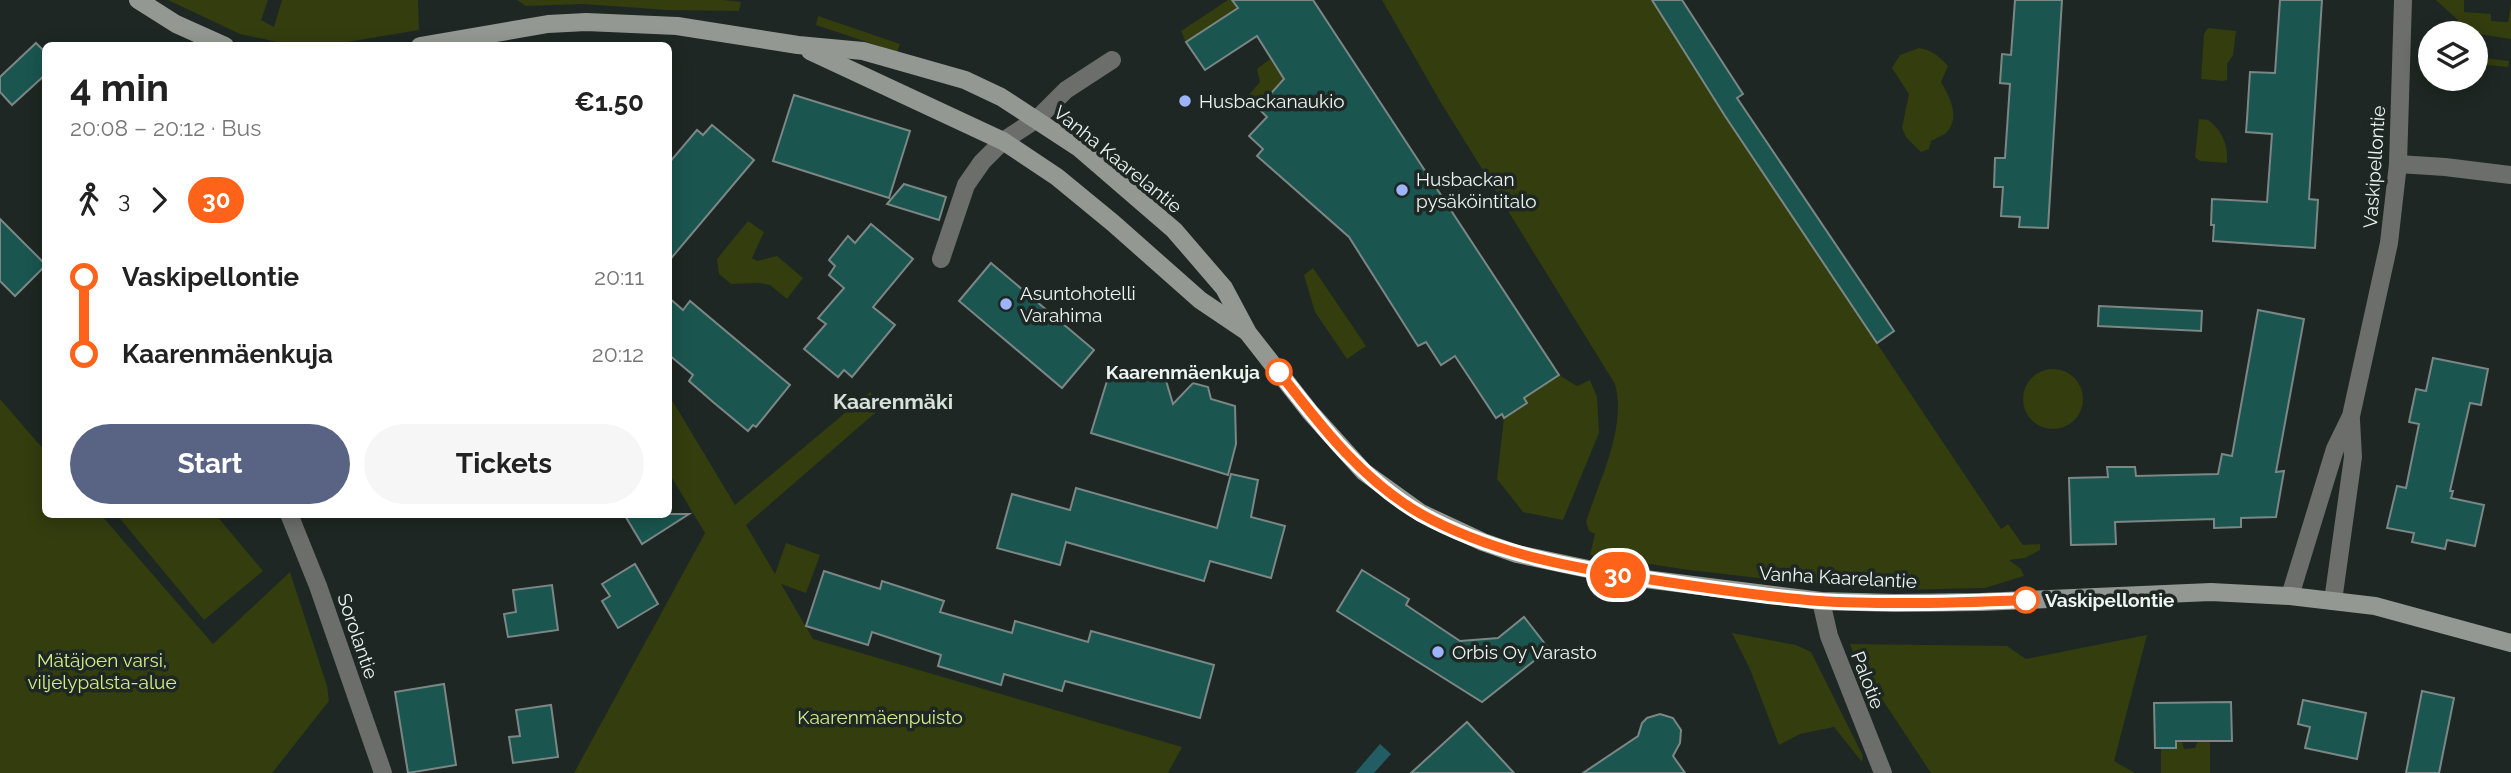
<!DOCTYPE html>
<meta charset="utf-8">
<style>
body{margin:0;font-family:Raleway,sans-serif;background:#f6f6f6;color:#222;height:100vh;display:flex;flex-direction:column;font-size:26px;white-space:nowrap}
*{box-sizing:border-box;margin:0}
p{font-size:23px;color:#767676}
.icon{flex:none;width:38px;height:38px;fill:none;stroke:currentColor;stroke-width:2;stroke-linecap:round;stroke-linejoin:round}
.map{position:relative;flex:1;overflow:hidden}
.drawer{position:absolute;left:42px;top:42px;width:630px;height:476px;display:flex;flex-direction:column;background:#fff;border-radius:10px;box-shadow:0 4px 18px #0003}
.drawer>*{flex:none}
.badge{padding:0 14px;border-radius:23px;font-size:24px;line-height:46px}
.fabs{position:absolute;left:2418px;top:21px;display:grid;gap:14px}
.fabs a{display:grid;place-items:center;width:70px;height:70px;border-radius:50%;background:#fff;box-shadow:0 4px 18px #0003;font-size:35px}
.map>.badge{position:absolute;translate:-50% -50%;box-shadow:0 0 0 4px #fff}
.legs{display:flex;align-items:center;gap:10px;height:77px;padding:0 28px;font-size:23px}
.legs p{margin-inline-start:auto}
.headline{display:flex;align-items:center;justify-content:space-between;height:119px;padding:0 28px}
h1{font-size:38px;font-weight:700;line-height:52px}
.cta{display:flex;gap:14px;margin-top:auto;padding:14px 28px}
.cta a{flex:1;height:80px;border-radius:42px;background:#596485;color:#fff;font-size:28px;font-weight:700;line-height:80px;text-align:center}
.cta a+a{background:#f6f6f6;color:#222}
ul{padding:0 28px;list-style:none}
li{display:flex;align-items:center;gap:24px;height:77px;font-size:26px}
li i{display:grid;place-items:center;width:10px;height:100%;margin:0 9px;background:currentColor}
li i::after{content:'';width:18px;height:18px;margin:-9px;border:5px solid;border-radius:50%;background:#fff}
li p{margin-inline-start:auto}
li:first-child i{background:linear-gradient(#0000 50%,currentColor 0)}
li:last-child i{background:linear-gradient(currentColor 50%,#0000 0)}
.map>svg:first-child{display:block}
.green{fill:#333d0e}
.water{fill:#225d64}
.building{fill:#1a554f;stroke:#7b8785;stroke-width:2}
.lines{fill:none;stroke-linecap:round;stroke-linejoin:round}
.minor{stroke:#6b6e6b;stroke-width:18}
.secondary{stroke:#939893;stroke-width:18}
.line-1-casing{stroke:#fff;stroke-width:16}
.line-1{stroke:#ff6319;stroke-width:10}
.poi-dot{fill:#9db4fd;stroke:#1e2723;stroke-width:2.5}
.stop-1-dot{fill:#fff;stroke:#ff6319;stroke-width:3.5}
.labels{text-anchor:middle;stroke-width:7;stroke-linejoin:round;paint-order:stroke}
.poi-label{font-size:19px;fill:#eef4f1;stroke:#1e2723;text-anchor:start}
.street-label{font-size:19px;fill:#eef4f1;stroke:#1e2723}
.stop-label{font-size:19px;font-weight:bold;fill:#eef4f1;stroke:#1e2723;text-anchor:end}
.park-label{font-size:19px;fill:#d4ee87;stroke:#1e2723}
.neighbourhood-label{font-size:21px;font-weight:bold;fill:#d7e2dc;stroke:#1e2723}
</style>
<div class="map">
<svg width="2511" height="773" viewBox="0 0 2511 773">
<rect width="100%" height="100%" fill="#1e2723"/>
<g class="green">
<polygon points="168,0 268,0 261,20 274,27 282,0 418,0 419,30 341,43 287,44 240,34"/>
<polygon points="517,0 723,0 741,2 739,11 667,10 583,4 526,6"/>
<polygon points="1228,0 1232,0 1238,8 1186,42 1181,31"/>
<path d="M1382,0H1652L1725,116L2001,529L2008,524L2023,545L2040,544V550L2025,558L2009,560L2021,569L2024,576L1985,588L1893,590L1809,584L1689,570L1590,555L1595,534L1589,531L1586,522C1599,481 1627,427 1615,384L1440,101Z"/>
<polygon points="2436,0 2464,0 2464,12 2491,14 2491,21 2508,22 2511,4 2511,39 2472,33"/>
<polygon points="818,16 900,44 897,52 816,25"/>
<polygon points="2208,28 2236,31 2233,55 2227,64 2227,80 2223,81 2201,79 2204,34"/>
<path d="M1919,48C1932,50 1939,56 1948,66L1941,82C1949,96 1961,117 1947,132C1943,136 1936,138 1931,141L1929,149L1921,152L1906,137L1902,128L1909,94L1892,68L1900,55Z"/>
<polygon points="2476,57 2509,61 2508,67 2476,64"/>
<polygon points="1270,59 1312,120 1266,99 1258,108 1247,97 1260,82 1257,69"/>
<path d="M2199,119L2208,120C2223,131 2228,145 2227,163L2200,161L2195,157Z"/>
<polygon points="748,221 764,232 752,258 757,261 777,256 803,278 787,299 770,285 760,283 731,284 719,274 717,259"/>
<polygon points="1313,268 1366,346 1347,359 1315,312 1304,275"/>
<circle cx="2053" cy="399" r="30"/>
<polygon points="1559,375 1577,386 1590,380 1597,397 1599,433 1563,520 1523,512 1497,479 1504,418 1524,398"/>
<polygon points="870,392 883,406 746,525 775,574 786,543 820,555 806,593 781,584 813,639 1182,747 1168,773 574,773 705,533 669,473 669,395 735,505"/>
<polygon points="0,399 45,451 46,514 101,515 213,644 290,572 327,686 329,701 272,773 0,773"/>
<polygon points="117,515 216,515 263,571 204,620"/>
<polygon points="1732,633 1796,645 1811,652 1863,756 1862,762 1834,727 1800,734 1779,745 1750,669"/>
<polygon points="2147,635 2114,761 2135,773 1931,773 1856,660 1850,644 2007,646 2026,659"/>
<polygon points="2176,741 2182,741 2184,749 2195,748 2198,741 2210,741 2210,773 2161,773 2161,748"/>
</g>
<polygon class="water" points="1380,744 1391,754 1374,773 1355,773"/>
<g class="building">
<polygon points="1232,0 1313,0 1559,375 1524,398 1527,403 1504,418 1502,414 1496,418 1455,356 1441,365 1426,342 1418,346 1349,237 1257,156 1263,149 1249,136 1267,117 1258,108 1284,79 1257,36 1205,70 1186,42 1238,8"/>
<polygon points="1652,0 1682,0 1743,94 1737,98 1894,331 1877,343 1725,116"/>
<polygon points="2015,0 2062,0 2048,228 2019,227 2020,217 2001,216 2003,187 1994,187 1995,158 2005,158 2010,84 2000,83 2002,54 2011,55"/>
<polygon points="2280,0 2322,0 2309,199 2318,200 2315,248 2213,241 2214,225 2211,225 2212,199 2267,202 2272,134 2246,132 2247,119 2250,72 2275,73"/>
<polygon points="36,43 46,53 46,74 12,105 0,92 0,77"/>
<polygon points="794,95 910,131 889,198 773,161"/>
<polygon points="712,125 754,160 668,262 668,164 697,130 703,135"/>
<polygon points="904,184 946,197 939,220 887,204"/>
<polygon points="0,219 46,265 15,296 0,281"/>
<polygon points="871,224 913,259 873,307 895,325 852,377 844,370 838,377 804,349 826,324 818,318 844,288 829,275 835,266 829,260 848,236 855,243"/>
<polygon points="991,263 1094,350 1062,388 959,301"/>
<polygon points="668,297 683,310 690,301 790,385 756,427 753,425 748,431 713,402 689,381 693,375 668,354"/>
<polygon points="2099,306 2202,311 2201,331 2098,326"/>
<polygon points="2258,310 2304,319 2276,472 2284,471 2276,517 2241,518 2241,527 2214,528 2214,519 2115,522 2116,544 2071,545 2069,478 2108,477 2107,467 2135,467 2136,476 2218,474 2222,454 2232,456"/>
<polygon points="2433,358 2488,369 2481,405 2470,403 2450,491 2453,491 2451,498 2484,505 2475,546 2447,540 2445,549 2412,542 2414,533 2387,528 2397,486 2406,488 2419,424 2409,422 2416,389 2426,391"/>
<polygon points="1140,367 1164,374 1173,404 1193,383 1208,387 1211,399 1235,406 1236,444 1228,475 1091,433 1111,368 1134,375"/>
<polygon points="1231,474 1258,480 1251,517 1285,526 1271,578 1210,561 1204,581 1066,542 1060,565 997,548 1012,494 1070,510 1076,488 1217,528"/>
<polygon points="624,514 689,514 642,544"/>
<polygon points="635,564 658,604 618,628 602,601 610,596 602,584"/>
<polygon points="1362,570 1409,599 1406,605 1460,641 1498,638 1524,617 1549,649 1482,702 1337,611"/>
<polygon points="824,571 880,589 882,581 944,601 940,612 1012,633 1015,621 1088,642 1091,631 1214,665 1200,718 1065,681 1062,691 1004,674 1001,685 938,666 941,655 872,632 868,645 806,626"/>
<polygon points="552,585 558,630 508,637 504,614 516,612 513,590"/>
<polygon points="444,684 456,765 408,773 395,692"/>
<polygon points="2422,691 2454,698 2439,773 2406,773"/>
<polygon points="2303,700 2366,713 2357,759 2305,748 2310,727 2298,724"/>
<polygon points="2231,702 2232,741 2176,741 2176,748 2155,748 2154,703"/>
<polygon points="551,705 558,757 513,763 509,737 520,736 516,710"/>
<polygon points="1660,714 1673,718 1681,730 1680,743 1673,756 1685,773 1583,773 1638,736 1642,723 1647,718"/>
<polygon points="1467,722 1514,773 1411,773"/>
</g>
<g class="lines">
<g class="minor">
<polyline points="2398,164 2445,167 2511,175"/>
<polyline points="941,259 966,185 982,162 1003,141 1037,119 1066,90 1112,60"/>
<polyline points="289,514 318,586 383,773"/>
<polyline points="2290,596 2335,449 2351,416 2389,243 2398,164 2403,0"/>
<polyline points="1821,601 1829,636 1883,773"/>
<polyline points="2333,601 2353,457 2351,420"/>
</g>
<g class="secondary">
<polyline points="138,0 176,24 225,46"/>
<polyline points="420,46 548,24 586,22 677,26 798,45 863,51 965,80 1001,97 1079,148 1174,230 1224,288 1248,333 1310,412 1364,472 1421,513 1483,542 1517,554 1621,576 1821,601 1895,603 1981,602 2211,592 2290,596 2375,606 2511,643"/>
<polyline points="810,51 1003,141 1057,177 1113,223 1200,300 1246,331"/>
</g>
</g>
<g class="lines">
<g class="line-1-casing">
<path id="line-1" d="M1279,372C1320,425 1362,480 1421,514C1495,555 1578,569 1660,581C1713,589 1766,597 1819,601C1887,605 1957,603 2026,600"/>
</g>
<use href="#line-1" class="line-1"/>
</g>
<g class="poi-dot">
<circle cx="1185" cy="101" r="7"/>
<circle cx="1402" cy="190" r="7"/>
<circle cx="1006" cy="304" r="7"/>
<circle cx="1438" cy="652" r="7"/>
</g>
<g class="stop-1-dot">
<circle cx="1279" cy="372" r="12"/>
<circle cx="2026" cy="600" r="12"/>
</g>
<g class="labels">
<g class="poi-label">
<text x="1199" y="108">Husbackanaukio</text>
<text x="1416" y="186">Husbackan<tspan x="1416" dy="22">pysäköintitalo</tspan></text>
<text x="1020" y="300">Asuntohotelli<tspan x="1020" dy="22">Varahima</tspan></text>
<text x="1452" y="659">Orbis Oy Varasto</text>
</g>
<g class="street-label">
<text transform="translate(1118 159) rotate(39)" y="7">Vanha Kaarelantie</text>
<text transform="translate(2374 167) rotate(-86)" y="7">Vaskipellontie</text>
<text transform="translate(1838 577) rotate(3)" y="7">Vanha Kaarelantie</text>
<text transform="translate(358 636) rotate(71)" y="7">Sorolantie</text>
<text transform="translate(1868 680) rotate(69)" y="7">Palotie</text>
</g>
<g class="stop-label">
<text x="1260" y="379">Kaarenmäenkuja</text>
<text x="2045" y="607" text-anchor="start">Vaskipellontie</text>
</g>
<g class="park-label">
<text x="102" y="667">Mätäjoen varsi,<tspan x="102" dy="22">viljelypalsta-alue</tspan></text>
<text x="880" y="724">Kaarenmäenpuisto</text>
</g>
<g class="neighbourhood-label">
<text x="893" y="409">Kaarenmäki</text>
</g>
</g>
</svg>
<div class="fabs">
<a><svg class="icon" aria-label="layers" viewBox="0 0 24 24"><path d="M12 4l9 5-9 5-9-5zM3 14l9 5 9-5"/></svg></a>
</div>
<b class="badge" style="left:1618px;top:575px;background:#ff6319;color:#fff">30</b>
<section class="drawer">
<div class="headline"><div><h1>4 min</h1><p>20:08 – 20:12 · Bus</p></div><b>€1.50</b></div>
<div class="legs"><svg class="icon" aria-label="walk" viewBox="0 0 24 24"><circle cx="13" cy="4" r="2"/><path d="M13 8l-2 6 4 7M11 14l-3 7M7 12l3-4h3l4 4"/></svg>3<svg class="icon" aria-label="forward" viewBox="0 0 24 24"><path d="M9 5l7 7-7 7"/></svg><b class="badge" style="background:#ff6319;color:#fff">30</b></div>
<ul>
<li><i style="color:#ff6319"></i><b>Vaskipellontie</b><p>20:11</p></li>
<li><i style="color:#ff6319"></i><b>Kaarenmäenkuja</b><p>20:12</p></li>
</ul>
<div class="cta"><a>Start</a><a>Tickets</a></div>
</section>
</div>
